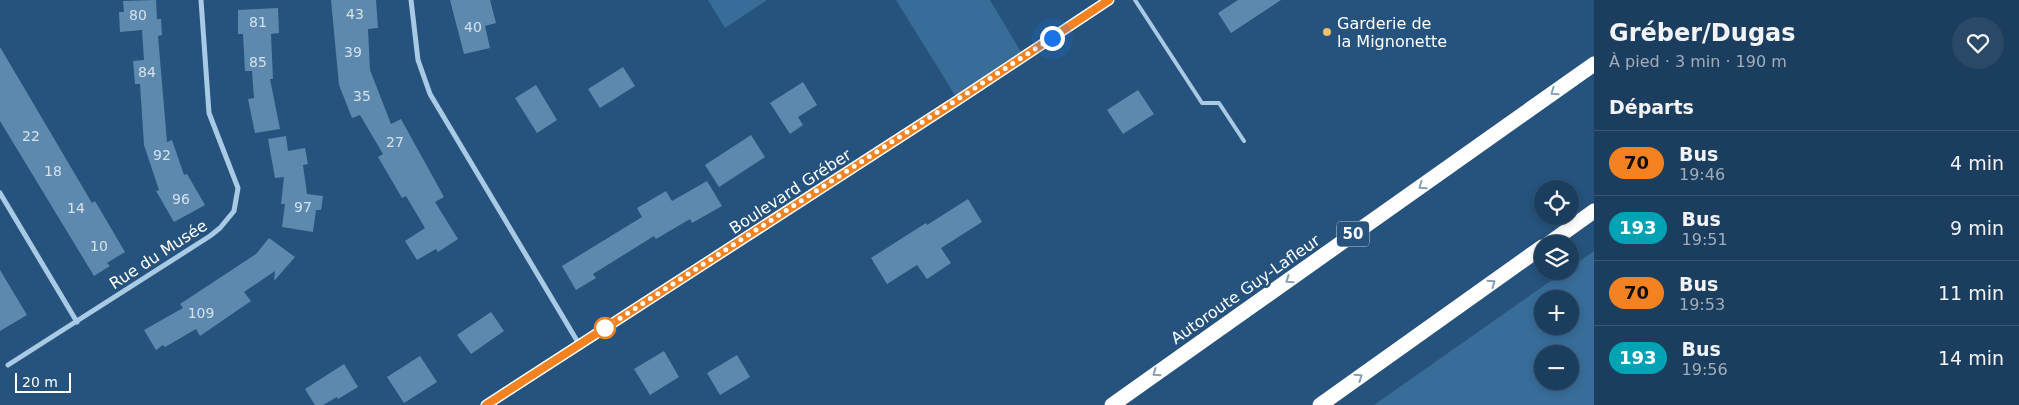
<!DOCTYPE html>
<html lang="fr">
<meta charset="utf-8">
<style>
body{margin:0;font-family:"DejaVu Sans",sans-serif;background:#294967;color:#f1f3f6;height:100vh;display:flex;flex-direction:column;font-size:19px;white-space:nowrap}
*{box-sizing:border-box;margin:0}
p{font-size:16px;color:#a0aebc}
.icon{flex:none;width:28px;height:28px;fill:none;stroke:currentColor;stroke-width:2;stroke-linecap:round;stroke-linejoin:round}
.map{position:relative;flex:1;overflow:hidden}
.panel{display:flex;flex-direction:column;background:#1c3e5e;width:425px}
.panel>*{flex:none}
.badge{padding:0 10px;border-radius:16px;font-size:18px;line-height:32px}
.buttons{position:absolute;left:1534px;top:180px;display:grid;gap:10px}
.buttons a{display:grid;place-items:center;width:45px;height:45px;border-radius:50%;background:#1c3e5e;box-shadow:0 2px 8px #0003,0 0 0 1px #3a5773;font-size:25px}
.scale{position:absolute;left:15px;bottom:12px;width:56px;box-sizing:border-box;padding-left:5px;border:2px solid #fff;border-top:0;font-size:14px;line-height:18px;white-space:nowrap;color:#fff;-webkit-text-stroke:4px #25537d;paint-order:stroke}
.you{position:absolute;width:25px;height:25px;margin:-12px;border:4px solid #fff;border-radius:50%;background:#1a73e8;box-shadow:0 0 0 8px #1a73e833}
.map>.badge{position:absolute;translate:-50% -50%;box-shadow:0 0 0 2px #fff}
h2{padding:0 15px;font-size:19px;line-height:45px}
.round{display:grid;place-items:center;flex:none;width:52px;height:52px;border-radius:26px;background:#294967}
.headline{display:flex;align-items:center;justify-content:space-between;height:85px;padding:0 15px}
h1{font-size:24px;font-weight:600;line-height:38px}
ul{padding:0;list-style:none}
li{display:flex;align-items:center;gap:15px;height:65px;padding:0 15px;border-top:1px solid #3a5773}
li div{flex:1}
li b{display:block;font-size:19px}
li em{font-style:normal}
li .badge{min-width:55px;font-weight:700;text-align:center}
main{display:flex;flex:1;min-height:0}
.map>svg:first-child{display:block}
.green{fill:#386d9a;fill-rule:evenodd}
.building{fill:#5d89ae}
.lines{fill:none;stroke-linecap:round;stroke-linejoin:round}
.lane{stroke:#a9cae5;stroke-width:4}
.street{stroke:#a9cae5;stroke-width:5}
.secondary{stroke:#d3e5f5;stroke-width:10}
.highway{stroke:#fff;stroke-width:15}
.oneway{stroke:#87a0b8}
.line-casing{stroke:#fff;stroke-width:11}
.line{stroke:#f58220;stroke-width:8}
.walk{stroke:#fff;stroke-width:5;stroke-dasharray:0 9}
.poi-dot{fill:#efbe6e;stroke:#25537d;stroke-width:2}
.stop-dot{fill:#fff;stroke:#f58220;stroke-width:2.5}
.labels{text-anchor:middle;stroke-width:5;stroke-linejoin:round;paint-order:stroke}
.number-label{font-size:14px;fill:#d6e2eb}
.shield{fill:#25537d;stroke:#becbd8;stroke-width:1}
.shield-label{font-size:15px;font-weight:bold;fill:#fff}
.poi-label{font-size:16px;fill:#fff;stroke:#25537d;text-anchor:start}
.street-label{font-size:16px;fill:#fff;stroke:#25537d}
</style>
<main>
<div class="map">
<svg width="1594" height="405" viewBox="0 0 1594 405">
<rect width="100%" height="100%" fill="#25537d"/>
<g class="green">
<polygon points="708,0 767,0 725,28"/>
<polygon points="896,0 990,0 1024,57 958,100"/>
<path d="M1594,251V405H1374L1565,271H1570V268ZM1542,299H1570V326H1542ZM1542,354H1570V381H1542Z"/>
</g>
<g class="building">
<polygon points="156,0 157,19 161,19 162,35 158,36 167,142 172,140 184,175 187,174 205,205 174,222 156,191 159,190 144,145 140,84 135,84 133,61 144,60 142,30 120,32 119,12 124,12 123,1"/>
<polygon points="331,0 376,0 378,28 368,29 370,70 391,124 401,119 444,197 435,202 458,239 438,252 436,249 417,260 405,241 425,228 406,196 402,198 378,157 383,154 360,115 352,118 339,85"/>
<polygon points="450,0 490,0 496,23 485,26 490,48 464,54"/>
<polygon points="1238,0 1281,0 1231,33 1218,13"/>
<polygon points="278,8 279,33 271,34 273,79 270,79 280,129 255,133 248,99 254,98 252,71 245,71 243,34 238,34 238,10"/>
<polygon points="0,47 92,203 95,201 125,252 107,263 110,266 94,276 0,121"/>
<polygon points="623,67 635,86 600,108 588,89"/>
<polygon points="803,82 817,105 798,117 803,125 790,134 770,103"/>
<polygon points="536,85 557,120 537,133 515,98"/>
<polygon points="1138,90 1154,114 1123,134 1107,110"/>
<polygon points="751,135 765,157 719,187 705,165"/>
<polygon points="286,136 288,151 305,148 308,164 303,165 307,194 323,196 321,210 316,210 313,232 282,227 285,204 281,204 284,177 275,178 268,139"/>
<polygon points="707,181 722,206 692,223 690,219 656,239 654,236 593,274 596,278 576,290 562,266 642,217 637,208 666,191 672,201"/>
<polygon points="968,199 982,222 941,248 951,263 927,279 917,265 887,284 871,258 926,223 927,225"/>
<polygon points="269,238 295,257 274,281 275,271 244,292 251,301 200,336 196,329 165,347 163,345 156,350 144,330 183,308 180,304 256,254"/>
<polygon points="0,270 27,315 0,331"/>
<polygon points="491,312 504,331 471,354 457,335"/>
<polygon points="664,351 679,377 650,395 634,369"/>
<polygon points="737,355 750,377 720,395 707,373"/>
<polygon points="420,356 437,382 404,403 387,377"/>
<polygon points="344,364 358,387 338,399 337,397 323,405 315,405 305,389"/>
</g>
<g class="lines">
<polyline class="lane" points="1135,0 1202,103 1219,103 1244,141"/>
<g class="street">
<polyline points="411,0 418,60 430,94 579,344"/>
<polyline points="0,193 77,322"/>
<polyline points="8,365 210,236 220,228 234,211 238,188 209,113 201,0"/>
</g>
<polyline class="secondary" points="486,405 958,100 1109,0"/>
<g class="highway">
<polyline points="1548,244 1594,211"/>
<polyline points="1112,405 1594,64"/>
<polyline points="1320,405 1542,247"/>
</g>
</g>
<defs><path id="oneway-chevron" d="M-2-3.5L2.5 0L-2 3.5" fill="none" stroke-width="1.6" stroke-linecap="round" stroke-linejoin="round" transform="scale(1.25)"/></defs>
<g class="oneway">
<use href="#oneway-chevron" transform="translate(1554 92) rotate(145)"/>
<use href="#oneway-chevron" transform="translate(1422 186) rotate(145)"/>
<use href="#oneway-chevron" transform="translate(1289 280) rotate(145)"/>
<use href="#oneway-chevron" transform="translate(1492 283) rotate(-35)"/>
<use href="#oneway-chevron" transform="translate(1156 373) rotate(145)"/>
<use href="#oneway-chevron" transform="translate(1359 377) rotate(-35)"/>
</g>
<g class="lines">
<g class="line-casing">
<polyline id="line" points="486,405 958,100 1109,0"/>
</g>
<use href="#line" class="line"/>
<polyline class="walk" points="605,328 1052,38"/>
</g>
<circle class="poi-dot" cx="1327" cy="32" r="5"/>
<circle class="stop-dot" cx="605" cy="328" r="10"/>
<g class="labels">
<g class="number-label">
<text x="355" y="19">43</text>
<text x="138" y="20">80</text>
<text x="258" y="27">81</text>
<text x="473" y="32">40</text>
<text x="353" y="57">39</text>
<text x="258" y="67">85</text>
<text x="147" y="77">84</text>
<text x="362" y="101">35</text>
<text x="31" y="141">22</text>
<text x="395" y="147">27</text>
<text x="162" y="160">92</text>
<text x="53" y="176">18</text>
<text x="181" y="204">96</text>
<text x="303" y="212">97</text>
<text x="76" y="213">14</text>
<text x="99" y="251">10</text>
<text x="201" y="318">109</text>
</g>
<rect class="shield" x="1337" y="221.5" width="32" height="25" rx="4"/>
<g class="shield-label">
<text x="1353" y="239">50</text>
</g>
<g class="poi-label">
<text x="1337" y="29">Garderie de<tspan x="1337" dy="18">la Mignonette</tspan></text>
</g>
<g class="street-label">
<text transform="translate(790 191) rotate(-33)" y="6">Boulevard Gréber</text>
<text transform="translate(158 254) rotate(-33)" y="6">Rue du Musée</text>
<text transform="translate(1245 289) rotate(-35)" y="6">Autoroute Guy-Lafleur</text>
</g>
</g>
</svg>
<div class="buttons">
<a><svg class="icon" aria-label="locate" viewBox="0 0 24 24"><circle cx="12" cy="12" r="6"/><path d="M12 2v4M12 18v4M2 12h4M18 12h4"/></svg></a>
<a><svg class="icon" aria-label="layers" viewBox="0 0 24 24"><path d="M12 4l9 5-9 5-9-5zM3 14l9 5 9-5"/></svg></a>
<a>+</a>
<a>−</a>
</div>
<div class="scale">20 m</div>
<div class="you" style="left:1052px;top:38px"></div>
</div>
<section class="panel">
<div class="headline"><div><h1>Gréber/Dugas</h1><p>À pied · 3 min · 190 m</p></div><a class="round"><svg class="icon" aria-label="heart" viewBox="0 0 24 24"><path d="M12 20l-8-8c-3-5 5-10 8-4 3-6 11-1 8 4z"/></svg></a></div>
<h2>Départs</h2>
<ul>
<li><span class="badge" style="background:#f58220;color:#111">70</span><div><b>Bus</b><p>19:46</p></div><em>4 min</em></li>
<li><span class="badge" style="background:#00a3b4;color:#fff">193</span><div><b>Bus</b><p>19:51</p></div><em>9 min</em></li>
<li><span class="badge" style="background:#f58220;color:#111">70</span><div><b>Bus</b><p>19:53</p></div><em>11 min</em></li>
<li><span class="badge" style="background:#00a3b4;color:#fff">193</span><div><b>Bus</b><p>19:56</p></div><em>14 min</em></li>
</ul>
</section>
</main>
